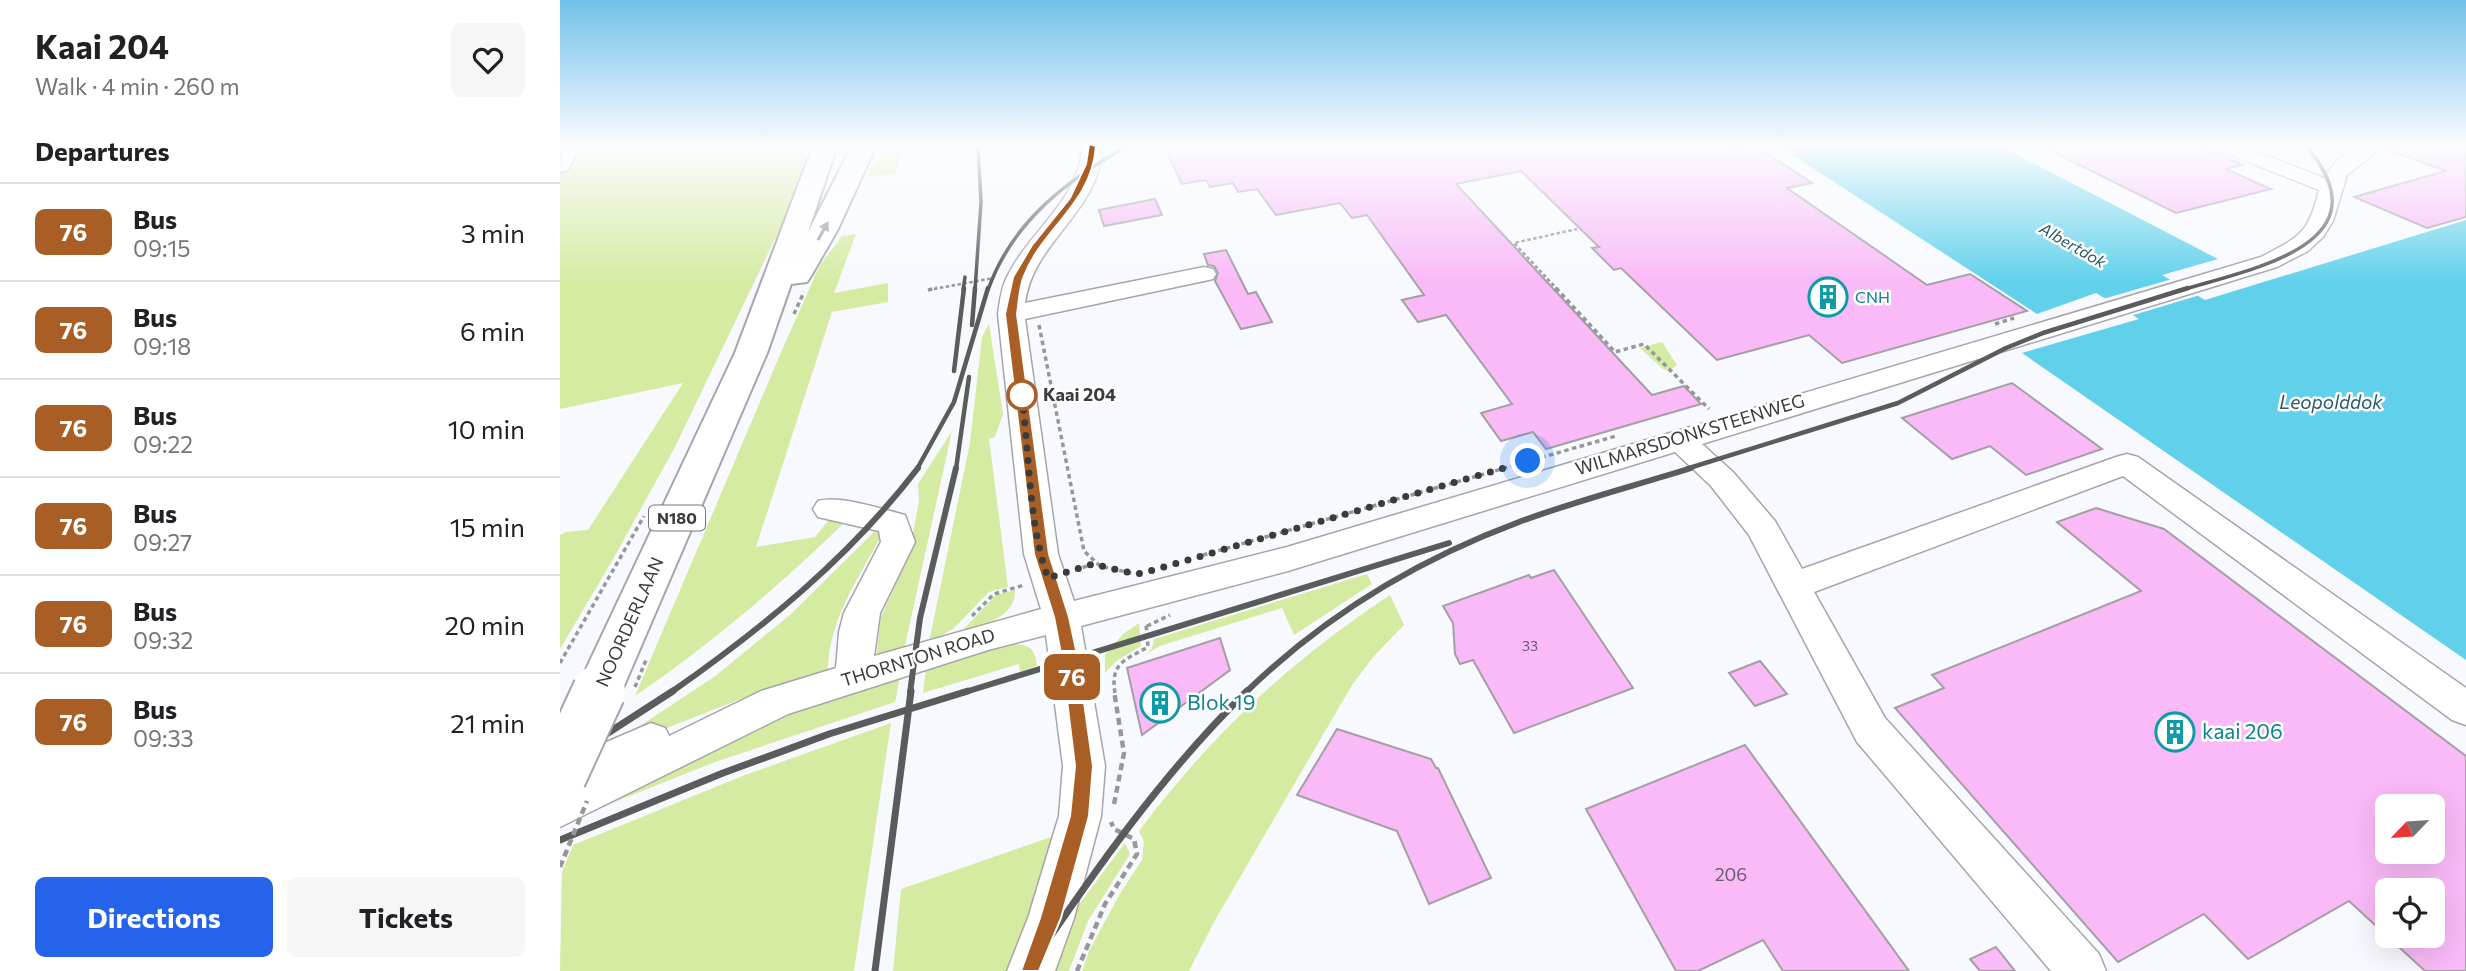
<!DOCTYPE html>
<meta charset="utf-8">
<style>
body{margin:0;font-family:Commissioner,sans-serif;background:#f6f6f6;color:#202124;height:100vh;display:flex;flex-direction:column;font-size:26px;white-space:nowrap}
*{box-sizing:border-box;margin:0}
p{font-size:23px;color:#757577}
.icon{flex:none;width:38px;height:38px;fill:none;stroke:currentColor;stroke-width:2;stroke-linecap:round;stroke-linejoin:round}
.map{position:relative;flex:1;overflow:hidden}
.sheet{display:flex;flex-direction:column;background:#fff;width:560px}
.sheet>*{flex:none}
.badge{padding:0 14px;border-radius:10px;font-size:24px;line-height:46px}
.needle{width:46px;rotate:245deg}
.fabs{position:absolute;left:1815px;top:794px;display:grid;gap:14px}
.fabs a{display:grid;place-items:center;width:70px;height:70px;border-radius:10px;background:#fff;box-shadow:0 7px 28px #0002;font-size:35px}
.you{position:absolute;width:35px;height:35px;margin:-18px;border:5px solid #fff;border-radius:50%;background:#1a73e8;box-shadow:0 0 0 10px #1a73e833}
.map>.badge{position:absolute;translate:-50% -50%;box-shadow:0 0 0 4px #fff}
h2{padding:0 35px;font-size:26px;line-height:63px}
.round{display:grid;place-items:center;flex:none;width:74px;height:74px;border-radius:10px;background:#f6f6f6}
.head{display:flex;align-items:center;justify-content:space-between;height:119px;padding:0 35px}
h1{font-size:33px;font-weight:700;line-height:52px}
.primary-button{display:flex;gap:14px;margin-top:auto;padding:14px 35px}
.primary-button a{flex:1;height:80px;border-radius:10px;background:#2563eb;color:#fff;font-size:28px;font-weight:700;line-height:80px;text-align:center}
.primary-button a+a{background:#f6f6f6;color:#202124}
ul{padding:0;list-style:none}
li{display:flex;align-items:center;gap:21px;height:98px;padding:0 35px;border-top:2px solid #e0e0e0}
li div{flex:1}
li b{display:block;font-size:26px}
li em{font-style:normal}
li .badge{min-width:77px;font-weight:700;text-align:center}
main{display:flex;flex:1;min-height:0}
.map>svg:first-child{display:block}
.green{fill:#d5eba2}
.water{fill:#61d1eb}
.pier{fill:#f7f9fe}
.building{fill:#f9baf7;stroke:#a39fa3;stroke-width:2;fill-rule:evenodd}
.lines{fill:none;stroke-linecap:round;stroke-linejoin:round}
.minor-casing{stroke:#a4a6ab;stroke-width:3}
.major-casing{stroke:#a4a6ab;stroke-width:4}
.path-far2{stroke:#96979b;stroke-width:2.5;stroke-dasharray:3.5 2.5;stroke-linecap:butt}
.path-far1{stroke:#96979b;stroke-width:3.5;stroke-dasharray:4.5 3.5;stroke-linecap:butt}
.path{stroke:#96979b;stroke-width:4.5;stroke-dasharray:7 4.5;stroke-linecap:butt}
.minor{fill:#fff;fill-rule:evenodd}
.major{fill:#fff;fill-rule:evenodd}
.rail-far3{stroke:#5a5b5d;stroke-width:3.5}
.rail-far2{stroke:#5a5b5d;stroke-width:4.5}
.rail-far1{stroke:#5a5b5d;stroke-width:6}
.rail{stroke:#5a5b5d;stroke-width:7}
.major-bridge-far1-casing{stroke:#a4a6ab;stroke-width:46;stroke-linecap:butt}
.major-bridge-casing{stroke:#a4a6ab;stroke-width:56;stroke-linecap:butt}
.path-bridge-far1{stroke:#96979b;stroke-width:3.5;stroke-dasharray:4.5 3.5;stroke-linecap:butt}
.path-bridge{stroke:#96979b;stroke-width:4.5;stroke-dasharray:7 4.5;stroke-linecap:butt}
.major-bridge-far1{stroke:#fff;stroke-width:42}
.major-bridge{stroke:#fff;stroke-width:52}
.oneway{fill:#9c9d9e}
.line{fill:#a85e24;stroke:#fff;stroke-width:2}
.walk{stroke:#3a3b3d;stroke-width:7;stroke-dasharray:0 12.6}
.stop-dot{fill:#fff;stroke:#a85e24;stroke-width:3.5}
.labels{text-anchor:middle;stroke-width:5;stroke-linejoin:round;paint-order:stroke}
.number-label{font-size:14px;fill:#6a5b6c}
.far-water-label{font-size:16px;font-style:italic;fill:#2a5a65;stroke:#fff}
.far-culture-label{font-size:16px;fill:#0d838f;stroke:#fff;text-anchor:start}
.shield{fill:#fff;stroke:#757677;stroke-width:2}
.shield-label{font-size:16px;font-weight:bold;fill:#3a3b3d}
.stop-label{font-size:18px;font-weight:bold;fill:#3a3b3d;stroke:#fff;text-anchor:start}
.street-label{font-size:18px;fill:#3a3b3d;stroke:#fff}
.near-number-label{font-size:18px;fill:#6a5b6c}
.water-label{font-size:19px;font-style:italic;fill:#2a5a65;stroke:#fff}
.near-culture-label{font-size:21px;fill:#0d838f;stroke:#fff;text-anchor:start}
</style>
<main>
<section class="sheet">
<div class="head"><div><h1>Kaai 204</h1><p>Walk · 4 min · 260 m</p></div><a class="round"><svg class="icon" aria-label="heart" viewBox="0 0 24 24"><path d="M12 20l-8-8c-3-5 5-10 8-4 3-6 11-1 8 4z"/></svg></a></div>
<h2>Departures</h2>
<ul>
<li><span class="badge" style="background:#a85e24;color:#fff">76</span><div><b>Bus</b><p>09:15</p></div><em>3 min</em></li>
<li><span class="badge" style="background:#a85e24;color:#fff">76</span><div><b>Bus</b><p>09:18</p></div><em>6 min</em></li>
<li><span class="badge" style="background:#a85e24;color:#fff">76</span><div><b>Bus</b><p>09:22</p></div><em>10 min</em></li>
<li><span class="badge" style="background:#a85e24;color:#fff">76</span><div><b>Bus</b><p>09:27</p></div><em>15 min</em></li>
<li><span class="badge" style="background:#a85e24;color:#fff">76</span><div><b>Bus</b><p>09:32</p></div><em>20 min</em></li>
<li><span class="badge" style="background:#a85e24;color:#fff">76</span><div><b>Bus</b><p>09:33</p></div><em>21 min</em></li>
</ul>
<div class="primary-button"><a>Directions</a><a>Tickets</a></div>
</section>
<div class="map">
<svg width="1906" height="971" viewBox="0 0 1906 971">
<rect width="100%" height="100%" fill="#f7f9fe"/>
<g class="green">
<polygon points="0,146 249,146 226,216 115,447 52,561 0,649 0,535 6,532 28,530 123,383 0,409"/>
<polygon points="329,146 343,146 335,174 307,177 314,162 327,151"/>
<path d="M296,234L274,293L328,283V302L272,312L196,547L255,537L272,516L289,518C222,584 152,643 75,696L222,350L260,265L282,236Z"/>
<polygon points="429,324 443,414 435,437 429,439 448,587 429,592 393,629 369,642 410,443 422,337"/>
<polygon points="1102,342 1117,365 1112,369 1104,370 1080,348"/>
<polygon points="392,431 344,650 316,659 321,617 346,562 352,540 359,500 358,484"/>
<path d="M320,526V538C296,583 268,621 268,673L181,699L53,749L57,741L154,677L230,615Z"/>
<polygon points="807,574 812,584 734,635 722,608 600,646 586,654 592,648 594,639"/>
<path d="M455,590C457,617 419,627 400,633L436,595Z"/>
<path d="M830,595L844,625L814,656L792,685L654,922L629,971H522L529,951L561,892L582,860L584,842L579,831C653,733 728,663 830,595Z"/>
<polygon points="579,623 581,646 555,662 545,673 545,655 563,634"/>
<path d="M445,644C465,644 475,644 477,666L460,672L459,664L363,693L366,668Z"/>
<polygon points="340,676 335,702 155,762 27,813 165,734"/>
<polygon points="331,723 294,971 0,971 2,872 13,845 185,775"/>
<polygon points="491,837 486,871 452,971 333,971 341,889"/>
<polygon points="565,843 570,854 528,921 509,971 493,971 512,914"/>
</g>
<polygon class="water" points="1219,146 1440,146 1658,259 1602,275 1645,300 1906,220 1906,660 1462,353 1579,319 1536,293 1477,314"/>
<polygon class="pier" points="1612,279 1640,295 1570,316 1543,299"/>
<g class="building">
<polygon points="604,146 1165,146 1170,150 1196,146 1252,183 1227,188 1367,285 1410,274 1467,311 1282,363 1249,335 1157,360 1061,268 1054,270 1032,248 1039,247 961,171 896,184 1092,395 1124,386 1141,404 986,449 973,432 941,441 921,413 952,404 886,315 858,322 842,300 864,295 807,215 792,218 780,203 716,215 697,189 678,192 673,183 650,187 646,180 622,184"/>
<polygon points="1481,146 1640,146 1683,165 1666,169 1711,189 1616,213"/>
<polygon points="1826,146 1906,146 1906,217 1867,228 1794,197 1886,171 1825,149"/>
<polygon points="595,199 602,215 544,226 539,210"/>
<polygon points="666,250 688,294 696,292 712,322 681,329 655,281 658,273 654,266 648,265 644,254"/>
<polygon points="1452,383 1542,449 1466,475 1430,446 1392,459 1342,418"/>
<path d="M1536,508L1604,529L1906,756V971H1865L1827,936H1872V891H1827V936L1789,901L1688,959L1644,914L1558,962L1335,708L1384,688L1372,675L1581,591L1497,522ZM1827,807H1872V852H1827Z"/>
<polygon points="994,570 1073,688 954,733 913,660 900,664 895,654 893,623 883,606 969,575 971,578"/>
<polygon points="660,638 670,670 582,735 567,668"/>
<polygon points="1200,661 1227,694 1195,706 1169,673"/>
<polygon points="777,729 871,759 876,768 878,768 931,878 869,904 837,831 737,795"/>
<polygon points="1185,745 1349,971 1223,971 1203,940 1138,971 1116,971 1026,809"/>
<polygon points="1436,947 1455,971 1420,971 1410,959"/>
</g>
<g class="lines">
<g class="minor-casing">
<g id="minor">
<polygon points="1,146 21,146 7,170 0,172"/>
<path d="M522,146H542C542,210 472,242 465,303L644,267L653,269L656,274L653,279L644,281L465,319L498,554L514,601L727,547L1701,257C1740,236 1748,235 1759,190L1658,150L1655,146H1681L1764,178C1780,152 1793,146 1824,146L1787,175L1773,221L1763,237L1748,251L1717,267L1142,444L1173,472L1215,521L1242,569L1556,457L1567,454L1578,457L1906,688V725L1892,720L1563,476L1254,592L1325,718L1539,954L1546,971H1491L1297,742L1189,535L1151,486L1115,452L728,571L521,626L545,766L541,816L514,918L495,971H447L468,918L499,816L503,766L486,635L428,650L228,714L0,827V762L91,723L105,728L109,736L201,691L276,668L279,632L284,613L321,542L319,531L258,517L253,509L258,501C280,495 321,509 345,515L355,542L320,613L314,656L481,609L464,554L438,314C440,301 441,288 447,277C469,231 520,200 522,146Z"/>
</g>
</g>
<g class="major-casing">
<polygon id="major" points="253,146 277,146 248,232 292,146 316,146 278,229 251,276 247,282 231,284 207,353 60,695 43,701 26,695 20,682 175,353"/>
</g>
<g class="path-far2">
<polyline points="324,154 328,150 352,146"/>
<polyline points="368,290 434,278"/>
<polyline points="998,290 954,243 1017,229"/>
</g>
<g class="path-far1">
<polyline points="996,288 1055,352 1084,344 1149,409"/>
<polyline points="368,290 377,288"/>
<polyline points="234,314 244,292"/>
<polyline points="1435,324 1454,318"/>
<polyline points="479,325 524,551 540,566 575,574"/>
<polyline points="643,555 1056,436"/>
<polyline points="515,570 533,564"/>
<polyline points="412,616 434,594 464,585"/>
<polyline points="587,626 610,615"/>
<polyline points="0,663 84,516"/>
<path d="M555,693C550,663 565,660 588,647L586,624"/>
</g>
<g class="path">
<polyline points="554,804 564,753 554,691"/>
<polyline points="517,971 545,904 577,854 574,839 554,829 551,822"/>
</g>
<use href="#minor" class="minor"/>
<use href="#major" class="major"/>
<g class="rail-far3">
<polyline points="403,290 405,277"/>
<polyline points="415,290 421,202 418,146"/>
<path d="M428,290C452,222 506,181 567,146"/>
<path d="M1622,290C1691,269 1830,244 1746,146"/>
</g>
<g class="rail-far2">
<polyline points="412,325 415,288"/>
<polyline points="394,371 404,288"/>
<polyline points="357,469 394,402 428,288"/>
<polyline points="396,469 409,377"/>
<polyline points="1126,469 1338,403 1446,348 1483,333 1628,288"/>
</g>
<g class="rail-far1">
<path d="M110,693C203,628 289,558 358,468"/>
<polyline points="350,693 360,618 396,468"/>
<polyline points="402,693 889,543"/>
<path d="M685,693C763,617 857,560 959,522C1015,501 1074,486 1131,468"/>
</g>
<g class="rail">
<polyline points="0,764 113,691"/>
<polyline points="0,840 163,773 269,734 408,691"/>
<polyline points="315,971 351,691"/>
<path d="M467,971C533,873 602,774 687,691"/>
</g>
<g class="major-bridge-far1-casing">
<polyline id="major-bridge-far1" points="38,693 43,682"/>
</g>
<g class="major-bridge-casing">
<polyline id="major-bridge" points="0,776 39,691"/>
</g>
<polyline class="path-bridge-far1" points="75,687 86,660"/>
<polyline class="path-bridge" points="0,867 27,801"/>
<use href="#major-bridge-far1" class="major-bridge-far1"/>
<use href="#major-bridge" class="major-bridge"/>
</g>
<defs><path id="oneway-solid" d="M-6-.8H1V-3.2L6.5 0L1 3.2V.8H-6Z" transform="scale(1.75)"/></defs>
<use class="oneway" href="#oneway-solid" transform="translate(263 231) rotate(-61)"/>
<linearGradient id="sky" x2="0" y2="1"><stop stop-color="#72c0e9"/><stop offset="0.52" stop-color="#fbfcff"/><stop offset="1" stop-color="#fbfcff" stop-opacity="0"/></linearGradient>
<rect width="1906" height="282" fill="url(#sky)"/>
<path class="line" d="M529,144L536,146C532,204 483,227 464,276C459,288 459,302 457,314L489,554L509,617L518,659L533,766L529,816L501,918L479,971H461L480,918L510,816L515,766L502,659L494,617L474,554L445,314L453,277L472,245L510,198L526,164Z"/>
<g class="lines">
<path class="walk" d="M462,395L460,384C470,445 467,520 488,578L533,564L575,574L583,573L968,461"/>
</g>
<defs>
<g id="building-ring" transform="scale(2.0125)"><circle r="9.5" fill="#fff" stroke="#0f9aa8" stroke-width="1.5"/><path d="M-4-6H4V6H1V3H-1V6H-4ZM-2.5-4.3h1.7v1.8h-1.7ZM.8-4.3h1.7v1.8H.8ZM-2.5-1h1.7V.8h-1.7ZM.8-1h1.7V.8H.8Z" fill="#0f9aa8"/></g>
</defs>
<g fill-rule="evenodd">
<use href="#building-ring" x="1268" y="297"/>
<use href="#building-ring" x="600" y="703"/>
<use href="#building-ring" x="1615" y="732"/>
</g>
<circle class="stop-dot" cx="462" cy="395" r="14"/>
<g class="labels">
<g class="number-label">
<text x="970" y="651">33</text>
</g>
<g class="far-water-label">
<text transform="translate(1513 245) rotate(30)" y="6">Albertdok</text>
</g>
<g class="far-culture-label">
<text x="1295" y="303">CNH</text>
</g>
<rect class="shield" x="89" y="505.5" width="56" height="25" rx="5"/>
<g class="shield-label">
<text x="117" y="524">N180</text>
</g>
<g class="stop-label">
<text x="483" y="401">Kaai 204</text>
</g>
<g class="street-label">
<text transform="translate(1130 435) rotate(-17)" y="6">WILMARSDONKSTEENWEG</text>
<text transform="translate(70 622) rotate(-66)" y="6">NOORDERLAAN</text>
<text transform="translate(358 658) rotate(-17)" y="6">THORNTON ROAD</text>
</g>
<g class="near-number-label">
<text x="1171" y="881">206</text>
</g>
<g class="water-label">
<text x="1771" y="409">Leopolddok</text>
</g>
<g class="near-culture-label">
<text x="627" y="710">Blok 19</text>
<text x="1642" y="739">kaai 206</text>
</g>
</g>
</svg>
<div class="fabs">
<a><svg class="needle" viewBox="-14 -14 28 28"><path d="M0-13l5 13h-10z" fill="#e53935"/><path d="M0 13l5-13h-10z" fill="#757577"/></svg></a>
<a><svg class="icon" aria-label="locate" viewBox="0 0 24 24"><circle cx="12" cy="12" r="6"/><path d="M12 2v4M12 18v4M2 12h4M18 12h4"/></svg></a>
</div>
<div class="you" style="left:968px;top:461px"></div>
<b class="badge" style="left:512px;top:677px;background:#a85e24;color:#fff">76</b>
</div>
</main>
